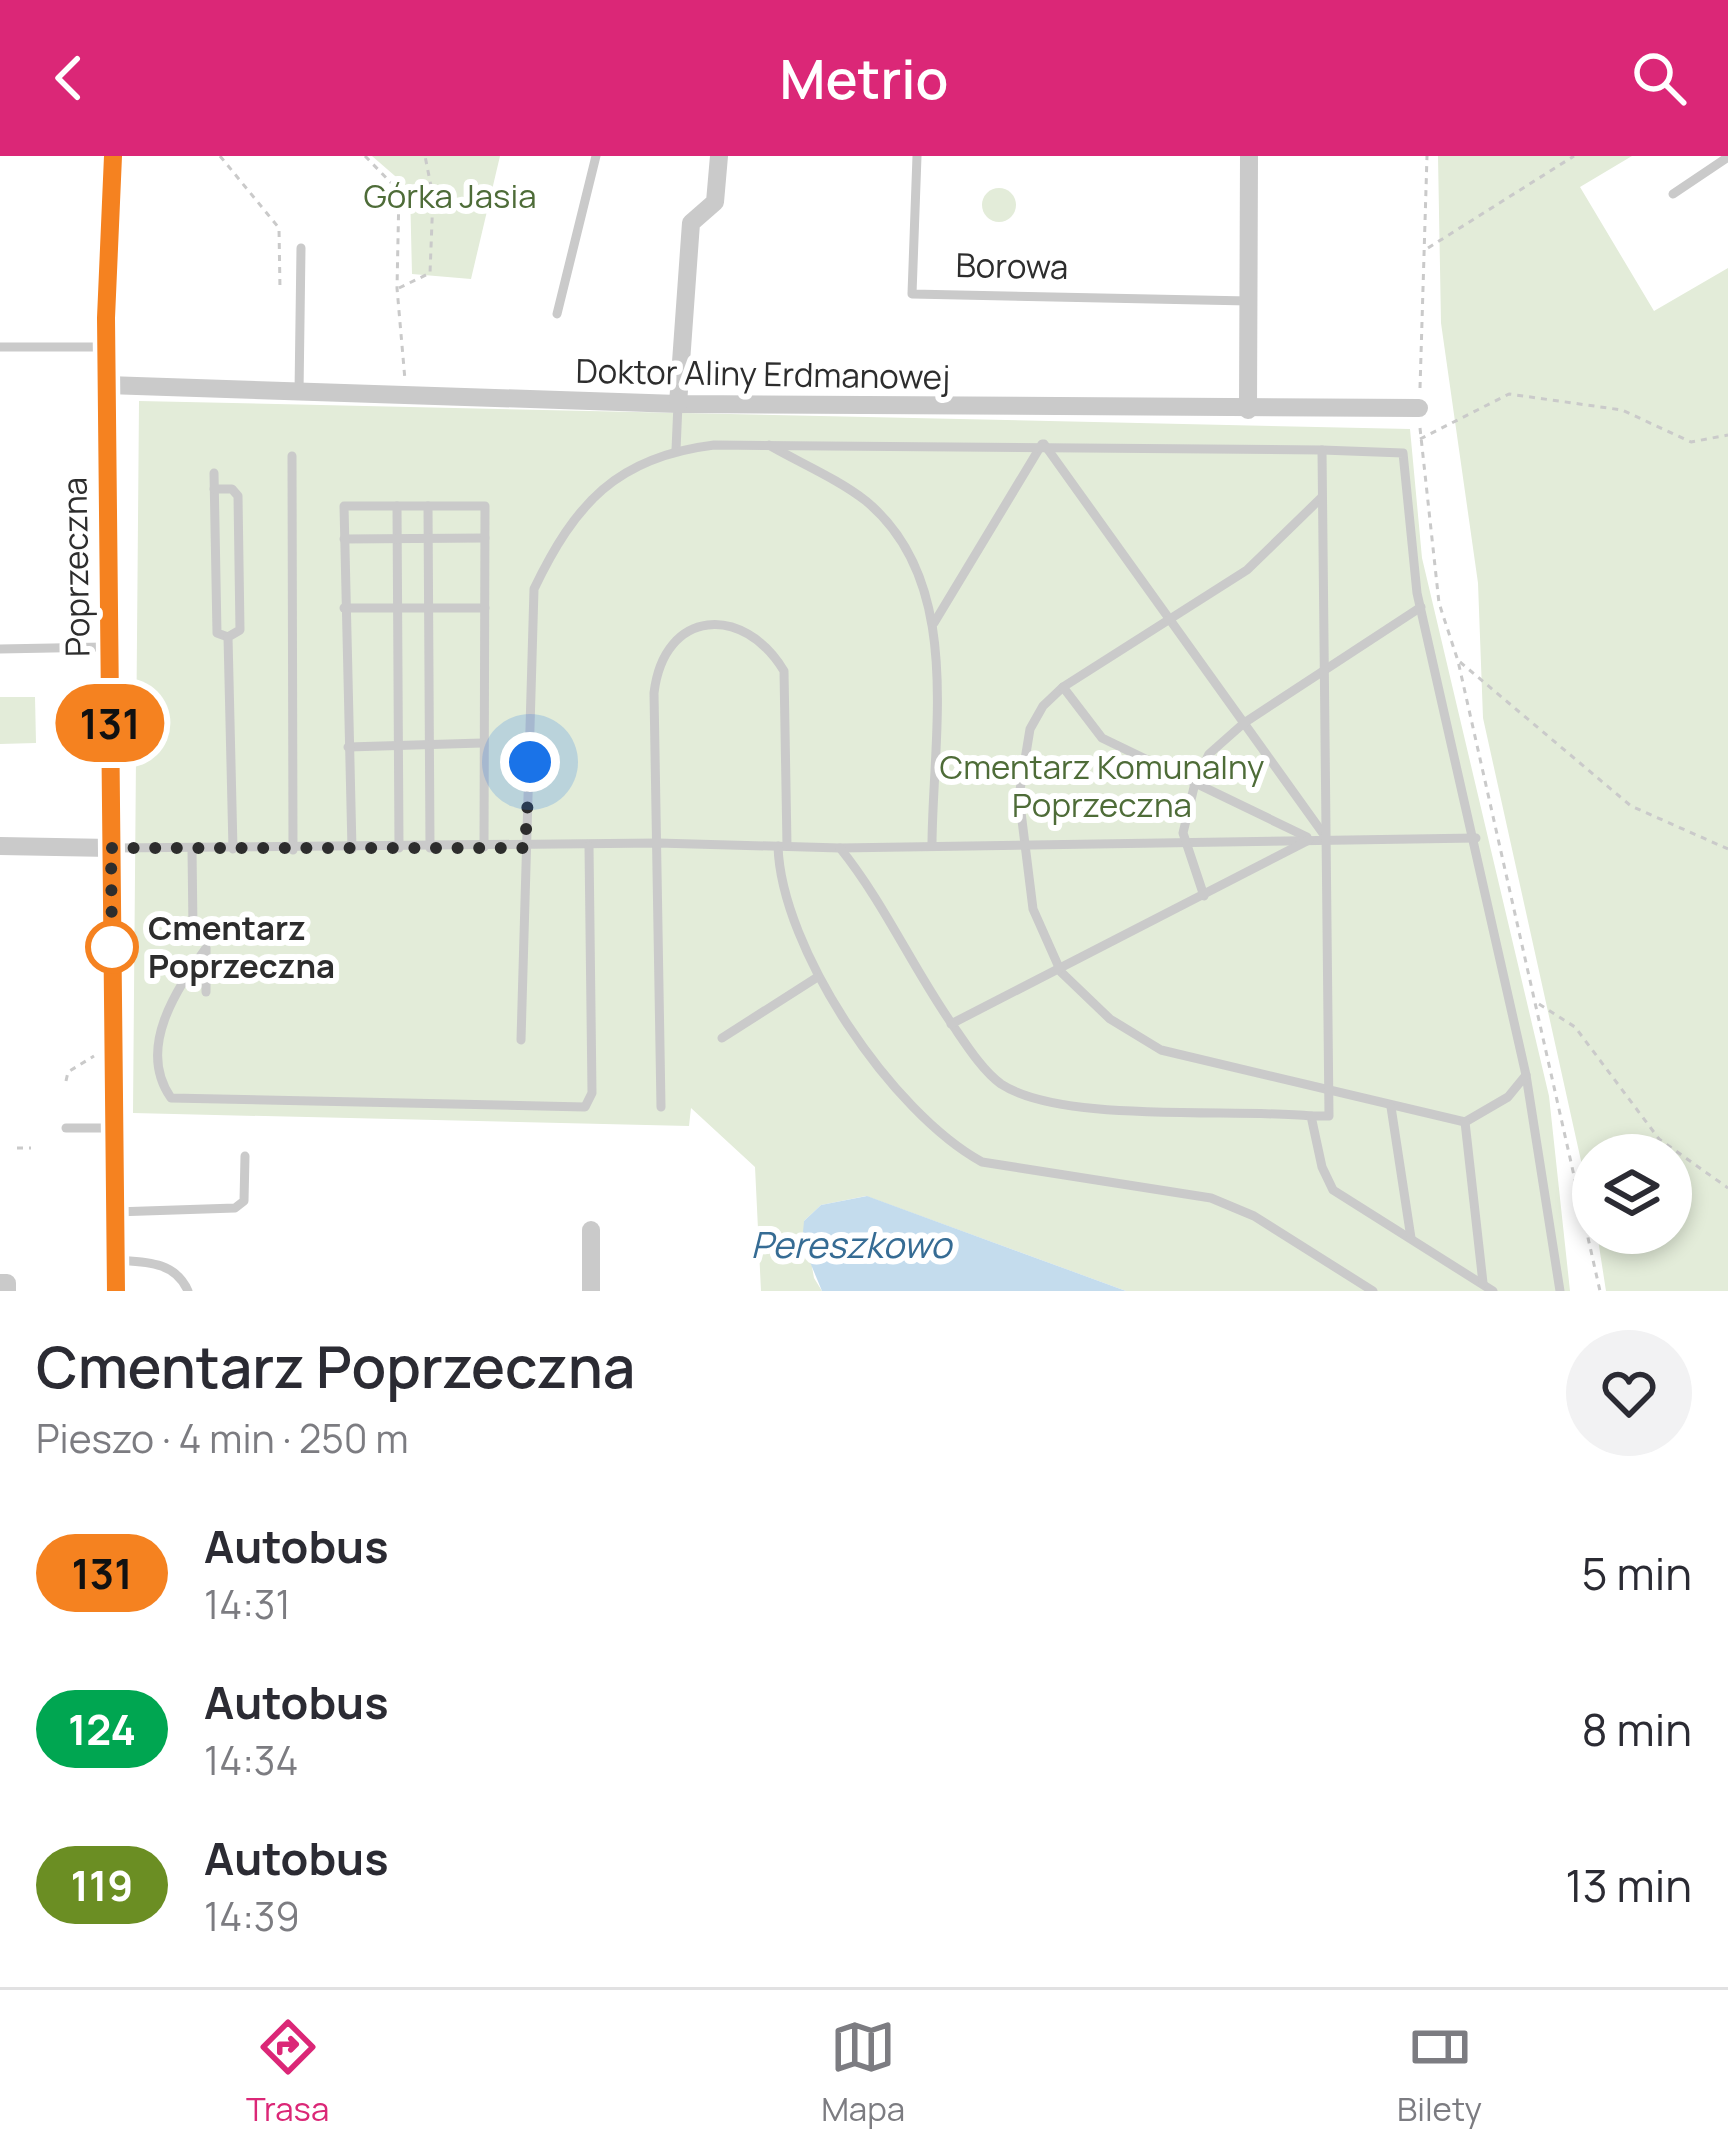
<!DOCTYPE html>
<html lang="pl">
<meta charset="utf-8">
<style>
body{margin:0;font-family:Manrope,sans-serif;background:#f2f2f3;color:#2b2b33;height:100vh;display:flex;flex-direction:column;font-size:45px;white-space:nowrap}
*{box-sizing:border-box;margin:0}
p{font-size:39px;color:#7c7c81}
.icon{flex:none;width:66px;height:66px;fill:none;stroke:currentColor;stroke-width:2;stroke-linecap:round;stroke-linejoin:round}
.map{position:relative;height:1135px;overflow:hidden}
.side{display:flex;flex-direction:column;background:#fff;flex:1}
.side>*{flex:none}
.badge{padding:0 24px;border-radius:39px;font-size:42px;line-height:78px}
.buttons{position:absolute;left:1572px;top:978px;display:grid;gap:24px}
.buttons a{display:grid;place-items:center;width:120px;height:120px;border-radius:50%;background:#fff;box-shadow:0 6px 18px #0003;font-size:60px}
.you{position:absolute;width:60px;height:60px;margin:-30px;border:9px solid #fff;border-radius:50%;background:#1a73e8;box-shadow:0 0 0 18px #1a73e833}
.map>.badge{position:absolute;translate:-50% -50%;box-shadow:0 0 0 6px #fff}
.round{display:grid;place-items:center;flex:none;width:126px;height:126px;border-radius:63px;background:#f2f2f3}
.summary{display:flex;align-items:center;justify-content:space-between;height:204px;padding:0 36px}
h1{font-size:57px;font-weight:600;line-height:90px}
ul{padding:0;list-style:none}
li{display:flex;align-items:center;gap:36px;height:156px;padding:0 36px}
li div{flex:1}
li b{display:block;font-size:45px}
li em{font-style:normal}
li .badge{min-width:132px;font-weight:700;text-align:center}
header{display:flex;justify-content:space-between;align-items:center;height:156px;padding:0 36px;background:#db2777;color:#fff;font-size:54px;font-weight:600}
.tabs{display:flex;justify-content:space-around;align-items:center;height:168px;border-top:3px solid #e1e1e2;background:#fff;font-size:33px;color:#7c7c81}
.tabs a{display:grid;justify-items:center;gap:6px}
.tabs .active{color:#db2777}
.map>svg:first-child{display:block}
.green{fill:#e3ecd9}
.water{fill:#c4dced}
.lines{fill:none;stroke-linecap:round;stroke-linejoin:round}
.path{stroke:#cacaca;stroke-width:3;stroke-dasharray:6 6;stroke-linecap:butt}
.service{stroke:#cacaca;stroke-width:9}
.minor{stroke:#cacaca;stroke-width:18}
.tertiary{stroke:#cacaca;stroke-width:24}
.line-casing{stroke:#fff;stroke-width:27}
.line{stroke:#f58220;stroke-width:18}
.walk{stroke:#2d2d2d;stroke-width:12;stroke-dasharray:0 21.6}
.stop-dot{fill:#fff;stroke:#f58220;stroke-width:6}
.labels{text-anchor:middle;stroke-width:12;stroke-linejoin:round;paint-order:stroke}
.park-label{font-size:33px;fill:#4e6c38;stroke:#fff}
.street-label{font-size:33px;fill:#2d2d2d;stroke:#fff}
.stop-label{font-size:33px;font-weight:bold;fill:#2d2d2d;stroke:#fff;text-anchor:start}
.water-label{font-size:36px;font-style:italic;fill:#366c94;stroke:#fff}
</style>
<header><svg class="icon" aria-label="back" viewBox="0 0 24 24"><path d="M15 5l-7 7 7 7"/></svg>Metrio<svg class="icon" aria-label="search" viewBox="0 0 24 24"><circle cx="10" cy="10" r="6"/><path d="M15 15l6 6"/></svg></header>
<div class="map">
<svg width="1728" height="1135" viewBox="0 0 1728 1135">
<rect width="100%" height="100%" fill="#fff"/>
<g class="green">
<polygon points="372,0 500,0 471,123 412,118 410,33"/>
<polygon points="1438,0 1632,0 1580,31 1654,155 1728,112 1728,1135 1606,1135 1597,1077 1671,1077 1671,999 1593,999 1593,1059 1483,562 1478,427 1441,167"/>
<circle cx="999" cy="49" r="17"/>
<polygon points="139,245 1410,273 1422,402 1549,940 1570,1135 1126,1135 866,1040 821,1049 804,1065 814,1122 822,1135 761,1135 755,1011 691,952 689,970 133,957"/>
<polygon points="0,541 35,541 36,587 0,588"/>
</g>
<polygon class="water" points="867,1040 1126,1135 822,1135 802,1087 804,1065 821,1049"/>
<g class="lines">
<g class="path">
<polyline points="220,0 279,72 280,133"/>
<polyline points="365,0 399,35 397,132 405,224"/>
<polyline points="1428,92 1574,0"/>
<polyline points="399,132 430,117 433,40 425,0"/>
<polyline points="1420,232 1427,0"/>
<polyline points="1420,272 1439,447 1458,505 1600,1135"/>
<polyline points="1420,283 1509,238 1622,254 1691,286 1728,279"/>
<polyline points="1460,506 1631,650 1728,693"/>
<polyline points="1539,848 1575,871 1659,983 1728,1032"/>
<polyline points="66,925 68,916 94,900"/>
<polyline points="17,992 31,992"/>
</g>
<g class="service">
<polyline points="917,0 912,138 1249,145"/>
<polyline points="1673,38 1728,1"/>
<polyline points="557,158 596,0"/>
<polyline points="0,191 103,191"/>
<polyline points="299,237 301,92"/>
<polyline points="1044,288 1327,683"/>
<path d="M769,289C800,307 838,323 866,345C964,426 933,575 932,687"/>
<polyline points="676,294 678,248"/>
<polyline points="1322,294 1403,297 1417,437 1526,919 1560,1135"/>
<polyline points="292,300 293,694"/>
<polyline points="214,317 217,477 228,481"/>
<polyline points="214,333 232,333 238,340 240,474 228,481 233,693"/>
<polyline points="1321,342 1247,414 1063,531 1043,550 1030,573 1019,640 1033,753 1061,816 1110,863 1161,894 1465,966 1508,941 1526,919"/>
<polyline points="397,350 399,692"/>
<polyline points="428,350 430,692"/>
<polyline points="344,383 485,382"/>
<polyline points="344,452 485,452"/>
<polyline points="934,467 1042,288"/>
<polyline points="0,493 104,491"/>
<polyline points="1063,531 1102,582 1307,681"/>
<polyline points="348,591 482,587"/>
<path d="M778,690C781,793 892,957 982,1006L1211,1042L1254,1060L1373,1135"/>
<polyline points="113,692 658,687 840,692 1476,682"/>
<path d="M840,692C885,748 913,813 954,871C967,890 983,915 1001,928C1062,968 1234,952 1311,960L1322,1011L1333,1034L1493,1135"/>
<polyline points="192,693 193,773 201,783 246,783"/>
<polyline points="352,693 344,350 485,350 484,691"/>
<polyline points="1204,740 1183,677 1195,627 1209,598 1244,567 1421,451"/>
<path d="M206,792C177,833 136,892 171,942L585,951L592,937L589,690"/>
<polyline points="206,836 206,794"/>
<polyline points="951,868 1309,684"/>
<polyline points="722,882 816,822"/>
<path d="M521,884L534,433C575,348 616,301 714,289L1322,294L1329,960H1311"/>
<path d="M661,951L654,537C664,452 744,448 784,515L787,690"/>
<polyline points="1391,951 1411,1082"/>
<polyline points="1465,966 1483,1127"/>
<polyline points="66,972 114,972"/>
<polyline points="115,1056 235,1052 244,1045 245,1000"/>
<path d="M116,1104C145,1106 175,1105 188,1135"/>
</g>
<g class="minor">
<polyline points="107,229 678,248 1419,252"/>
<polyline points="678,248 691,67 715,46 719,0"/>
<polyline points="1248,254 1249,0"/>
<polyline points="0,690 111,692"/>
<polyline points="0,1127 7,1127 7,1135"/>
<polyline points="591,1135 591,1074"/>
</g>
<polyline class="tertiary" points="113,0 106,162 116,1135"/>
</g>
<g class="lines">
<g class="line-casing">
<polyline id="line" points="113,0 106,162 116,1135"/>
</g>
<use href="#line" class="line"/>
<polyline class="walk" points="112,791 112,795 111,692 525,692 530,606"/>
</g>
<circle class="stop-dot" cx="112" cy="791" r="24"/>
<g class="labels">
<g class="park-label">
<text x="450" y="52">Górka Jasia</text>
<text x="1102" y="623">Cmentarz Komunalny<tspan x="1102" dy="38">Poprzeczna</tspan></text>
</g>
<g class="street-label">
<text transform="translate(1012 110) rotate(1)" y="12">Borowa</text>
<text transform="translate(763 218) rotate(1)" y="12">Doktor Aliny Erdmanowej</text>
<text transform="translate(76 411) rotate(-91)" y="12">Poprzeczna</text>
</g>
<g class="stop-label">
<text x="148" y="784">Cmentarz<tspan x="148" dy="38">Poprzeczna</tspan></text>
</g>
<g class="water-label">
<text x="851" y="1102">Pereszkowo</text>
</g>
</g>
</svg>
<div class="buttons">
<a><svg class="icon" aria-label="layers" viewBox="0 0 24 24"><path d="M12 4l9 5-9 5-9-5zM3 14l9 5 9-5"/></svg></a>
</div>
<div class="you" style="left:530px;top:606px"></div>
<b class="badge" style="left:110px;top:567px;background:#f58220;color:#111">131</b>
</div>
<section class="side">
<div class="summary"><div><h1>Cmentarz Poprzeczna</h1><p>Pieszo · 4 min · 250 m</p></div><a class="round"><svg class="icon" aria-label="heart" viewBox="0 0 24 24"><path d="M12 20l-8-8c-3-5 5-10 8-4 3-6 11-1 8 4z"/></svg></a></div>
<ul>
<li><span class="badge" style="background:#f58220;color:#111">131</span><div><b>Autobus</b><p>14:31</p></div><em>5 min</em></li>
<li><span class="badge" style="background:#00a651;color:#fff">124</span><div><b>Autobus</b><p>14:34</p></div><em>8 min</em></li>
<li><span class="badge" style="background:#6b8e23;color:#fff">119</span><div><b>Autobus</b><p>14:39</p></div><em>13 min</em></li>
</ul>
</section>
<nav class="tabs">
<a class="active"><svg class="icon" aria-label="directions" viewBox="0 0 24 24"><path d="M12 3l9 9-9 9-9-9zM9 14v-3h6M13 9l2 2-2 2"/></svg>Trasa</a>
<a><svg class="icon" aria-label="map" viewBox="0 0 24 24"><path d="M3 6l6-2 6 2 6-2v14l-6 2-6-2-6 2zM9 4v14M15 6v14"/></svg>Mapa</a>
<a><svg class="icon" aria-label="tickets" viewBox="0 0 24 24"><path d="M3 7h18v10H3zM15 7v10"/></svg>Bilety</a>
</nav>
